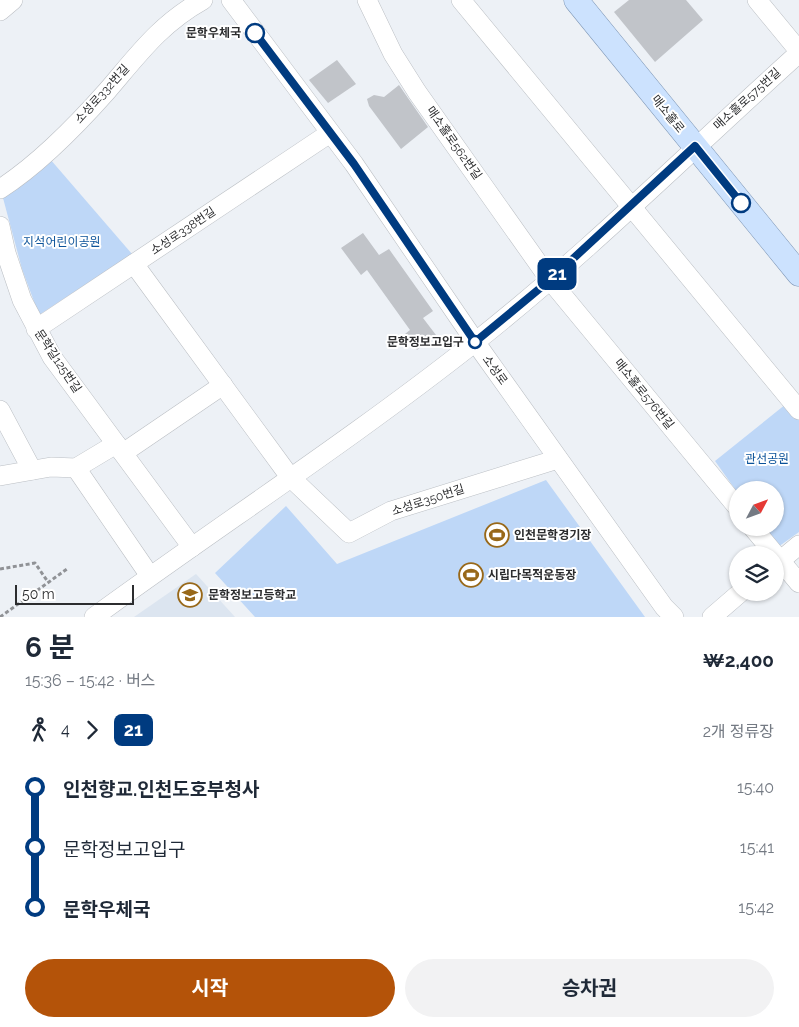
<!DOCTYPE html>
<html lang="ko">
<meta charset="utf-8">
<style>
body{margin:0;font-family:Raleway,"Noto Sans KR",sans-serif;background:#f2f2f3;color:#1f2937;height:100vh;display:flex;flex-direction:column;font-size:19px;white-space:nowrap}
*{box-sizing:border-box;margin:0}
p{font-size:16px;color:#747a83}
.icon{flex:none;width:28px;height:28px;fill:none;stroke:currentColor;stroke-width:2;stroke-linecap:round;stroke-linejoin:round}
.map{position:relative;height:617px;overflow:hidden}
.drawer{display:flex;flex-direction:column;background:#fff;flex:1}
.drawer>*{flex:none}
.badge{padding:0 10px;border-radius:8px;font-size:18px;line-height:32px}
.needle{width:32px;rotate:49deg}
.tools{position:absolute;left:729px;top:481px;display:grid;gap:10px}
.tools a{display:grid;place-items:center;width:55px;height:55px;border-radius:50%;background:#fff;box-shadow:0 1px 4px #0004;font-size:25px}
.scale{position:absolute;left:15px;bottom:12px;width:119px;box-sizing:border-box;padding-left:5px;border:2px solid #2c2d2f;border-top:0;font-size:14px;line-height:18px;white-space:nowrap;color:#2c2d2f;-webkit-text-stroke:4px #fff;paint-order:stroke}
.map>.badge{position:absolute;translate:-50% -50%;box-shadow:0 0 0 2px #fff}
.legs{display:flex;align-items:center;gap:8px;height:55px;padding:0 25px;font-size:16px}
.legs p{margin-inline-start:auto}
.headline{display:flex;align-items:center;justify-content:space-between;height:85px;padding:0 25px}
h1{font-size:28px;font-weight:700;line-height:38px}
.cta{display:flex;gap:10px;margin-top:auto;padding:10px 25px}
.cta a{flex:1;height:58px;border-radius:30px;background:#b45309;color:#fff;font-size:20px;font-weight:700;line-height:58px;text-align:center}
.cta a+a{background:#f2f2f3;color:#1f2937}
ul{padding:0 25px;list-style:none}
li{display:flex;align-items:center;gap:18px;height:60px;font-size:19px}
li i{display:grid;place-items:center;width:8px;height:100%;margin:0 6px;background:currentColor}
li i::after{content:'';width:12px;height:12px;margin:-6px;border:4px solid;border-radius:50%;background:#fff}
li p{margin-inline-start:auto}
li:first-child i{background:linear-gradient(#0000 50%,currentColor 0)}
li:last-child i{background:linear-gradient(currentColor 50%,#0000 0)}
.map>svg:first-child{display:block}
.built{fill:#dce5f0}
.green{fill:#bed7f7}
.building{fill:#c1c4c9}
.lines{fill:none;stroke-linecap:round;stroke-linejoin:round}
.minor-casing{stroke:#bbbfc4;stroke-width:20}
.major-casing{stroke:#7e96b5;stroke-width:25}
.path{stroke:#909296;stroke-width:3;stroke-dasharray:4 2.5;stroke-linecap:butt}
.minor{stroke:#fff;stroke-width:19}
.major{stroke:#cce2fe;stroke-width:24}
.line-1-casing{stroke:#fff;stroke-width:11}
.line-1{stroke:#003b80;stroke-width:8}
.stop-1-dot{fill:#fff;stroke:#003b80;stroke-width:2.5}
.labels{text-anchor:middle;stroke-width:4;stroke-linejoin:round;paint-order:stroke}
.stop-label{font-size:12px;font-weight:bold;fill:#2c2d2f;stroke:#fff;text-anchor:end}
.street-label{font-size:12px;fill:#2c2d2f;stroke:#fff}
.park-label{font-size:12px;fill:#0b5299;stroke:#fff}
.poi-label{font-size:12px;font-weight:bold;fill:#2c2d2f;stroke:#fff;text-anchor:start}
</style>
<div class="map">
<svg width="799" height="617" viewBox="0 0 799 617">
<rect width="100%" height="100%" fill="#edf1f6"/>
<polygon class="built" points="196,574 235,617 134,617"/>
<g class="green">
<polygon points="50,159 132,254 39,315 22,269 3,198"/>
<polygon points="786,404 799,420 799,532 778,547 764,528 775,528 775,490 738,490 737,492 715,461"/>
<polygon points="546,480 645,617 255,617 215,573 286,506 337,564"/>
</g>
<g class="building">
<polygon points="629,0 686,0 703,20 655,62 614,12"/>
<polygon points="337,60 356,84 328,103 309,80"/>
<polygon points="399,85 428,127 401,149 369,106 367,99 374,95 384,97"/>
<polygon points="363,233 379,255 389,249 433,311 423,318 436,335 417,350 405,334 410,330 367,270 361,275 341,248"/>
</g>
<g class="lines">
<g class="minor-casing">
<g id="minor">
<polyline points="231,0 354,164 483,353 664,607 674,617"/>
<polyline points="367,0 393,54 417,92 550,280 738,508"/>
<polyline points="461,0 799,410"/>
<polyline points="757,0 799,51"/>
<polyline points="0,11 13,0"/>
<path d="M0,189C39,164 76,126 107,91C138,55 160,24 203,0"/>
<polyline points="0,226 6,253 22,300 52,357 192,547"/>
<polyline points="134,264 290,477 349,533 391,511 558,459"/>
<polyline points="36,329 330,133"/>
<polyline points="0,410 32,470"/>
<polyline points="123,453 223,385"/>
<polyline points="76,468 150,576"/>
<polyline points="0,476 51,467 76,468 116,444"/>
<polyline points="753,528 799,583"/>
<polyline points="775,565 799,545"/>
<path d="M94,617C220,525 351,440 474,343C588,253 691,150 799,53"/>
<polyline points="712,617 741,592"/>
</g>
</g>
<g class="major-casing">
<polyline id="major" points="576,0 799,274"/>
</g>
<g class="path">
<polyline points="0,569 35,563 48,582"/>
<polyline points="0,617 67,569"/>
</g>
<use href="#minor" class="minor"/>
<use href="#major" class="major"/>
</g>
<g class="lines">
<g class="line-1-casing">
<polyline id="line-1" points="255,33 354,164 475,342 550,280 695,146 741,203"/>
</g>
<use href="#line-1" class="line-1"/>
</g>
<defs>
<g id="stadium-ring" transform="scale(1.25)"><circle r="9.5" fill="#fff" stroke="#986819" stroke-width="1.5"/><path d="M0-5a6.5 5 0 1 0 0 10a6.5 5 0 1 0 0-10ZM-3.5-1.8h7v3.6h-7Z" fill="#986819"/></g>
<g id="school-ring" transform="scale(1.25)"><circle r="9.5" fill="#fff" stroke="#986819" stroke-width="1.5"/><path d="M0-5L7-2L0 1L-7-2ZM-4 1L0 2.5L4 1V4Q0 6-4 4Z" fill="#986819"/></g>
</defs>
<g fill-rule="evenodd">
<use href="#stadium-ring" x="497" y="535"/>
<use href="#stadium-ring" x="471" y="575"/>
<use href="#school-ring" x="190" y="595"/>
</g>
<g class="stop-1-dot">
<circle cx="255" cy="33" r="9"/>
<circle cx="741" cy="203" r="9"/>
<circle cx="475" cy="342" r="6"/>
</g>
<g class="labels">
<g class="stop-label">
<text x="241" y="37">문학우체국</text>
<text x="464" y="346">문학정보고입구</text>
</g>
<g class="street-label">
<text transform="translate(102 94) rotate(-48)" y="4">소성로332번길</text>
<text transform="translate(747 99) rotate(-42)" y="4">매소홀로575번길</text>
<text transform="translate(668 114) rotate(51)" y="4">매소홀로</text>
<text transform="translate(454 143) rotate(55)" y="4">매소홀로562번길</text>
<text transform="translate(183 231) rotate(-34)" y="4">소성로338번길</text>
<text transform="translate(58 361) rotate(56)" y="4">문학길125번길</text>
<text transform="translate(495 370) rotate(54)" y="4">소성로</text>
<text transform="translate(644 394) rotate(51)" y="4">매소홀로576번길</text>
<text transform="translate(428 500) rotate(-18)" y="4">소성로350번길</text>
</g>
<g class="park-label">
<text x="62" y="246">지석어린이공원</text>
<text x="767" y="463">관선공원</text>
</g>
<g class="poi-label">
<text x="514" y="539">인천문학경기장</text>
<text x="488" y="579">시립다목적운동장</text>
<text x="208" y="599">문학정보고등학교</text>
</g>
</g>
</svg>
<div class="tools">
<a><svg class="needle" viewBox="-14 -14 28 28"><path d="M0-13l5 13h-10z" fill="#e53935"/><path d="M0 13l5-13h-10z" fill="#747a83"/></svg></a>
<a><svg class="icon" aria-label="layers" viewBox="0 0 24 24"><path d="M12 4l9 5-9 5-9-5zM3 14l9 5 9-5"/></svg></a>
</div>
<div class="scale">50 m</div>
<b class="badge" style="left:557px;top:274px;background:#003b80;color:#fff">21</b>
</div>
<section class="drawer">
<div class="headline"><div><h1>6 분</h1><p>15:36 – 15:42 · 버스</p></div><b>₩2,400</b></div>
<div class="legs"><svg class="icon" aria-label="walk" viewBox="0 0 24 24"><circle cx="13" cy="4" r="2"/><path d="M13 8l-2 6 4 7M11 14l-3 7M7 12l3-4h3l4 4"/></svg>4<svg class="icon" aria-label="forward" viewBox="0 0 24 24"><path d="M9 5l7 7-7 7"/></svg><b class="badge" style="background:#003b80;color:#fff">21</b><p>2개 정류장</p></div>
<ul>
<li><i style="color:#003b80"></i><b>인천향교.인천도호부청사</b><p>15:40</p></li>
<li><i style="color:#003b80"></i><span>문학정보고입구</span><p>15:41</p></li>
<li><i style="color:#003b80"></i><b>문학우체국</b><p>15:42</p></li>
</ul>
<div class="cta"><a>시작</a><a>승차권</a></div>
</section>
